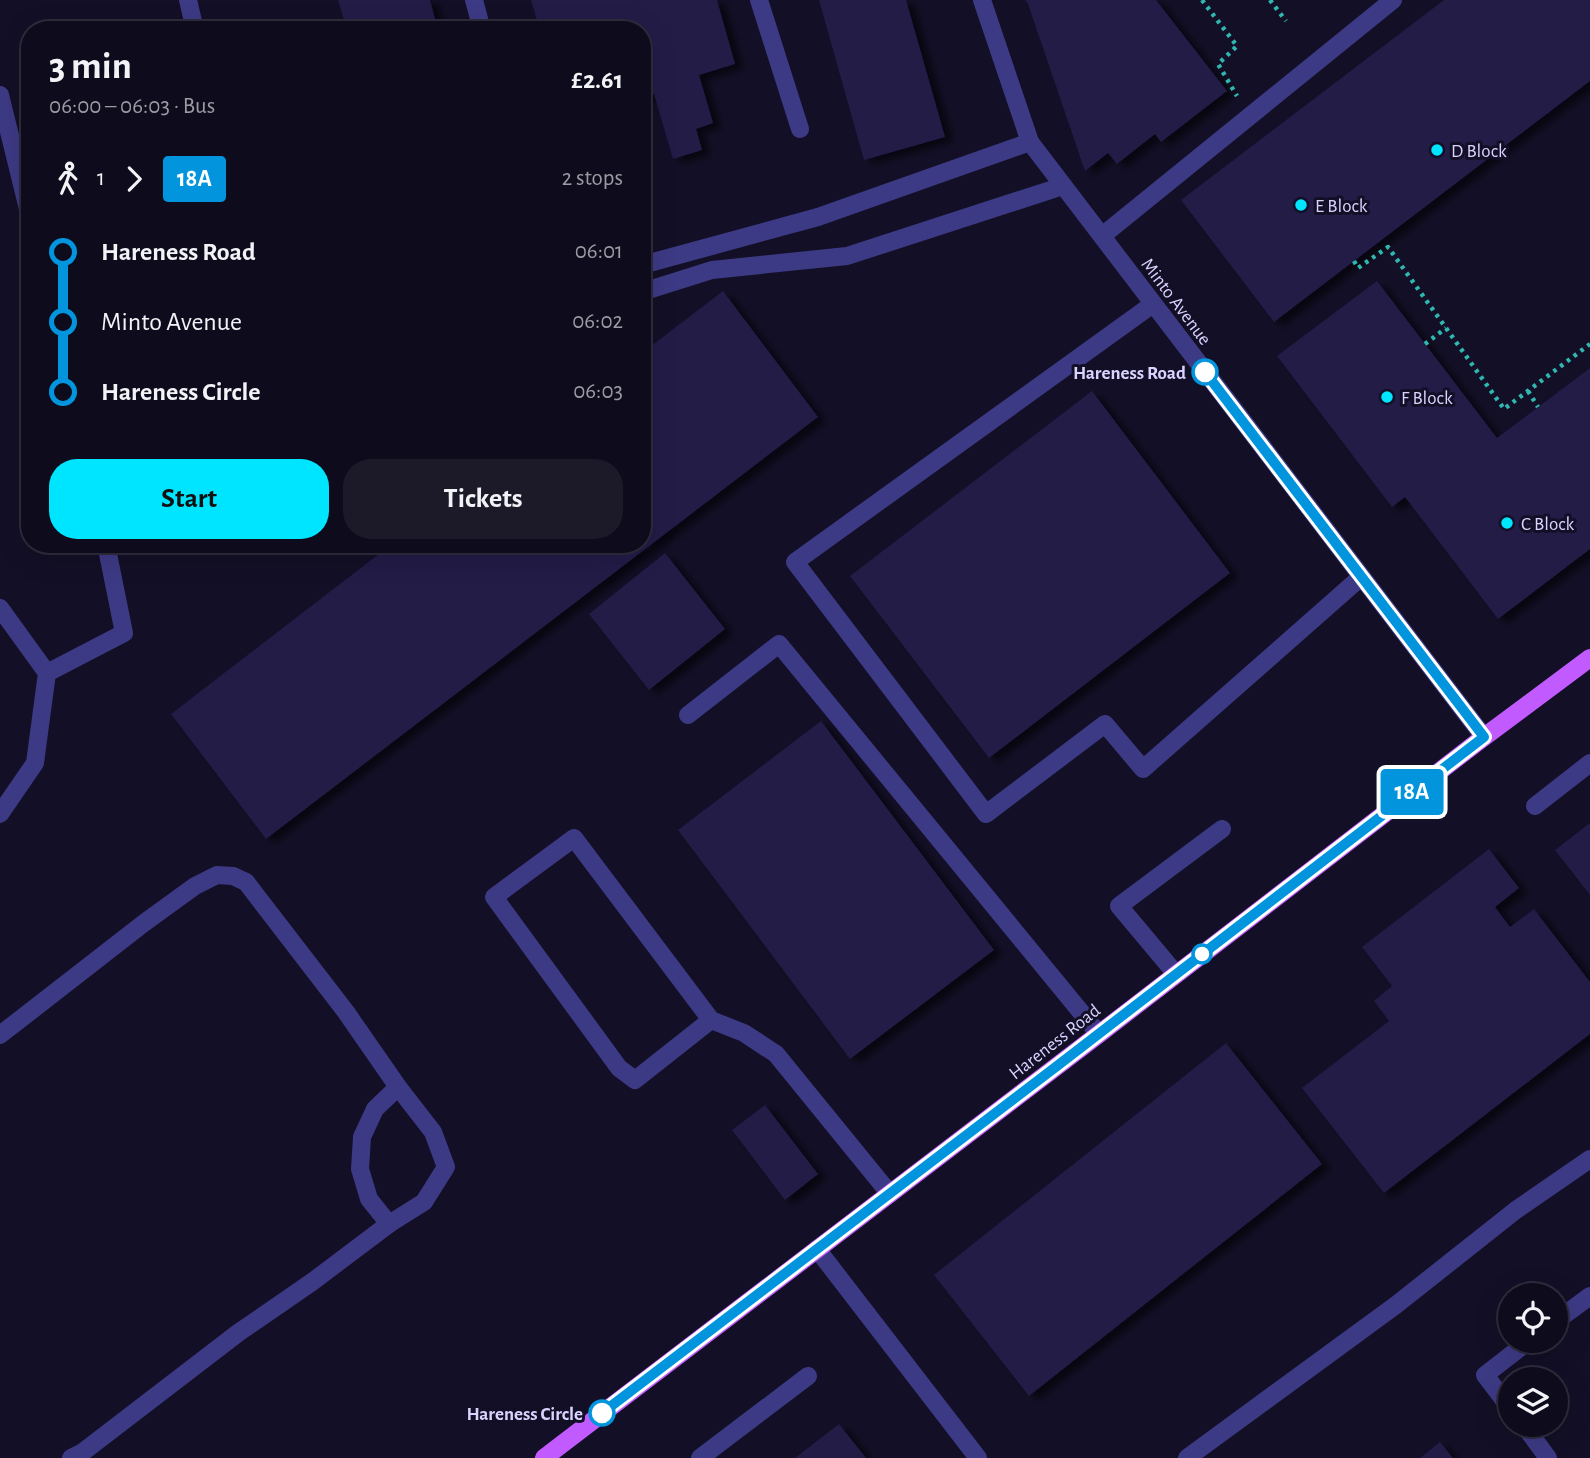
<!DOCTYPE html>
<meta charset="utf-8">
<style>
body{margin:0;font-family:"Alegreya Sans",sans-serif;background:#1c1929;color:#f1f3f6;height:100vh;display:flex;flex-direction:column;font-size:26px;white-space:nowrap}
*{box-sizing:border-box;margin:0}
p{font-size:23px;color:#9b9ba3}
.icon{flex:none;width:38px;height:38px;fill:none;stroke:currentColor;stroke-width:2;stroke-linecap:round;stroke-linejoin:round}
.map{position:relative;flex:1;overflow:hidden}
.side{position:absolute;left:21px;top:21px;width:630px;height:532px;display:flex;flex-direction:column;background:#0e0b1c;border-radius:28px;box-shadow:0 7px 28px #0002,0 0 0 2px #2e2b3b}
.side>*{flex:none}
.badge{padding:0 14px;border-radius:5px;font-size:24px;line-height:46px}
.tools{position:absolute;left:1498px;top:1283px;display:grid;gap:14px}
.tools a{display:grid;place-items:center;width:70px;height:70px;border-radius:50%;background:#0e0b1c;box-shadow:0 7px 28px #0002,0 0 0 2px #2e2b3b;font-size:35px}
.map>.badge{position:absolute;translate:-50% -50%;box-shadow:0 0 0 4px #fff}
.legs{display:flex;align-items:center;gap:10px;height:77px;padding:0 28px;font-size:23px}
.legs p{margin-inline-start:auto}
.summary{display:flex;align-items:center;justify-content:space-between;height:119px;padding:0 28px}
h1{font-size:38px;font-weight:600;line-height:52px}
.button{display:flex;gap:14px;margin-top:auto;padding:14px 28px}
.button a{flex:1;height:80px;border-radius:28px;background:#00e5ff;color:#111;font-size:28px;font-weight:600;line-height:80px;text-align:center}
.button a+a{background:#1c1929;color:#f1f3f6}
ul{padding:0 28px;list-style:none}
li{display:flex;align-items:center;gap:24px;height:70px;font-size:26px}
li i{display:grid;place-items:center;width:10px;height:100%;margin:0 9px;background:currentColor}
li i::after{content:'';width:18px;height:18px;margin:-9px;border:5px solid;border-radius:50%;background:#0e0b1c}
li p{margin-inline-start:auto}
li:first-child i{background:linear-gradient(#0000 50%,currentColor 0)}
li:last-child i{background:linear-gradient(currentColor 50%,#0000 0)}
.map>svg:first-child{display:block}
.building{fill:#241b47;filter:url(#shadow)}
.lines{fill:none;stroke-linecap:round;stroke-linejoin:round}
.path{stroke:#2fb8b0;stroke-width:4.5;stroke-dasharray:3.5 5;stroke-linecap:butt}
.minor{stroke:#3d3a85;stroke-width:18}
.major{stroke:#c25bff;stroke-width:18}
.line-1-casing{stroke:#fff;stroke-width:16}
.line-1{stroke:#0295dd;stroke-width:10}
.poi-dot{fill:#00e5ff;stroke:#130f26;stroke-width:2.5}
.stop-1-dot{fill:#fff;stroke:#0295dd;stroke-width:3.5}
.labels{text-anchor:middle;stroke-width:6;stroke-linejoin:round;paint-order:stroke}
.poi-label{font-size:19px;fill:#d9d4ff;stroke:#130f26;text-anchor:start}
.street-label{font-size:19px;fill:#d9d4ff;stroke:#130f26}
.stop-label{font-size:19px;font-weight:bold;fill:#d9d4ff;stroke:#130f26;text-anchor:end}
</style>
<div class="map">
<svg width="1590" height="1458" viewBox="0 0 1590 1458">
<defs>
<filter id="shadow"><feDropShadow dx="8" dy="4.5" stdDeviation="3.5" flood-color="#0009"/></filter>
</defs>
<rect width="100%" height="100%" fill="#130f26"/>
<g class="building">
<polygon points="338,0 430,0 438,30 347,30"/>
<polygon points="531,0 717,0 735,64 699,75 713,123 696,129 702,150 673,159 654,94 642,98 642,30 540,30"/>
<polygon points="819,0 906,0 945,137 864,160"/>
<polygon points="1025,0 1156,0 1227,91 1161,142 1155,134 1117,164 1108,153 1085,171 1028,4"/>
<polygon points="1444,0 1590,0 1590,81 1274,322 1181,200"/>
<polygon points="1377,281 1497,438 1590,368 1590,549 1498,619 1405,497 1392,507 1277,356"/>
<polygon points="723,291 818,417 266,839 171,714 392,544 642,544 642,353"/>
<polygon points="1092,391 1230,573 989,758 850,576"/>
<polygon points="665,553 725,629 649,690 589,614"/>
<polygon points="821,721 994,950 850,1059 678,830"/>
<polygon points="1590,823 1590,895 1555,850"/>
<polygon points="1489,849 1519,888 1495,907 1510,927 1534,909 1590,982 1590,1034 1384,1193 1302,1088 1389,1021 1374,1001 1392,986 1362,947"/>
<polygon points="1226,1043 1322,1164 1029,1396 934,1275"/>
<polygon points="765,1105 818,1174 785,1200 732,1130"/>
<polygon points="839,1424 866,1458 795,1458"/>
<polygon points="1440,1442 1453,1458 1420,1458"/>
</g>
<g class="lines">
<g class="path">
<polyline points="1202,0 1237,46 1218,64 1237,96"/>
<polyline points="1270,0 1286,21"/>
<polyline points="1354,261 1358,268 1388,247 1504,409 1590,344"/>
<polyline points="1425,344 1446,328"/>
<polyline points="1528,391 1538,407"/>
</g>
<g class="minor">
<polyline points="188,0 195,30"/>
<polyline points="474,0 482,30"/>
<polyline points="759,0 800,129"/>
<polyline points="982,0 1030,142 1484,737"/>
<polyline points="0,95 30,217"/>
<polyline points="1102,236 1393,0"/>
<polyline points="642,265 818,217 1030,142"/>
<polyline points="642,292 712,270 847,256 1063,186"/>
<polyline points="1153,304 795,562 986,814 1105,724 1143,769 1361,577"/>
<polyline points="0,608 47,673 35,763 0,814"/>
<polyline points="47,673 124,633 106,544"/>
<polyline points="688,715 779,644 1099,1034"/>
<polyline points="1535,806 1590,763"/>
<polyline points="1176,974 1119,906 1222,829"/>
<polyline points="711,1020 635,1080 619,1068 494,897 574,838 711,1020 744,1033 776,1054 890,1194"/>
<polyline points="0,1035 144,923 195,886 217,875 233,876 246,882 346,1012 398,1087 433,1132 446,1167 424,1202 389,1224 312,1282 238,1333 83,1452 71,1458"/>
<polyline points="389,1224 369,1199 360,1169 362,1137 375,1109 398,1087"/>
<polyline points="817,1249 978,1458"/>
<polyline points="1556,1321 1590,1296"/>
<polyline points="1510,1408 1485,1375 1530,1340"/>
<polyline points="1523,1424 1548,1458"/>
<polyline points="700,1458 808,1376"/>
<polyline points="1187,1458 1396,1305 1516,1210 1590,1159"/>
</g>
<polyline class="major" points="544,1458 1099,1034 1484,737 1590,658"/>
</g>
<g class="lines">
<g class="line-1-casing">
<polyline id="line-1" points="602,1413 1057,1066 1484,737 1205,372"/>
</g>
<use href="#line-1" class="line-1"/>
</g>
<g class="poi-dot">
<circle cx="1437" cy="150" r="7"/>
<circle cx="1301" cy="205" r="7"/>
<circle cx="1387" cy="397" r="7"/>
<circle cx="1507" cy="523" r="7"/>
</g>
<g class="stop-1-dot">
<circle cx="1205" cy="372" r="12"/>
<circle cx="1202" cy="954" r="9"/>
<circle cx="602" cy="1413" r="12"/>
</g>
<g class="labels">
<g class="poi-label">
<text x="1451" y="157">D Block</text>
<text x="1315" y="212">E Block</text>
<text x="1401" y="404">F Block</text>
<text x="1521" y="530">C Block</text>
</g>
<g class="street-label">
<text transform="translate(1177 301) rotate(53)" y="7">Minto Avenue</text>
<text transform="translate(1054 1041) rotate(-38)" y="7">Hareness Road</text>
</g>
<g class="stop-label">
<text x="1186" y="379">Hareness Road</text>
<text x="583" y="1420">Hareness Circle</text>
</g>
</g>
</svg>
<div class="tools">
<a><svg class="icon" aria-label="locate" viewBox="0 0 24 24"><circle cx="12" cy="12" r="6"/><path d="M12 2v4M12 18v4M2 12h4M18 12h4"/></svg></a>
<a><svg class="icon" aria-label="layers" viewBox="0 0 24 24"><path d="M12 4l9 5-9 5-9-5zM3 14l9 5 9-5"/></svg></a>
</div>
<b class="badge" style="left:1412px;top:792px;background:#0295dd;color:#fff">18A</b>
<section class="side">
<div class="summary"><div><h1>3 min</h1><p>06:00 – 06:03 · Bus</p></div><b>£2.61</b></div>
<div class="legs"><svg class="icon" aria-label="walk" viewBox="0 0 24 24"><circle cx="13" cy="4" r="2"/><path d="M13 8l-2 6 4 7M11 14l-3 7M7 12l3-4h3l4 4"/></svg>1<svg class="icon" aria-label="forward" viewBox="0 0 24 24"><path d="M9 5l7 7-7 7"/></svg><b class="badge" style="background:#0295dd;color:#fff">18A</b><p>2 stops</p></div>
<ul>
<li><i style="color:#0295dd"></i><b>Hareness Road</b><p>06:01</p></li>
<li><i style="color:#0295dd"></i><span>Minto Avenue</span><p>06:02</p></li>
<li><i style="color:#0295dd"></i><b>Hareness Circle</b><p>06:03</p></li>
</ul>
<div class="button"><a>Start</a><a>Tickets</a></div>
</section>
</div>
